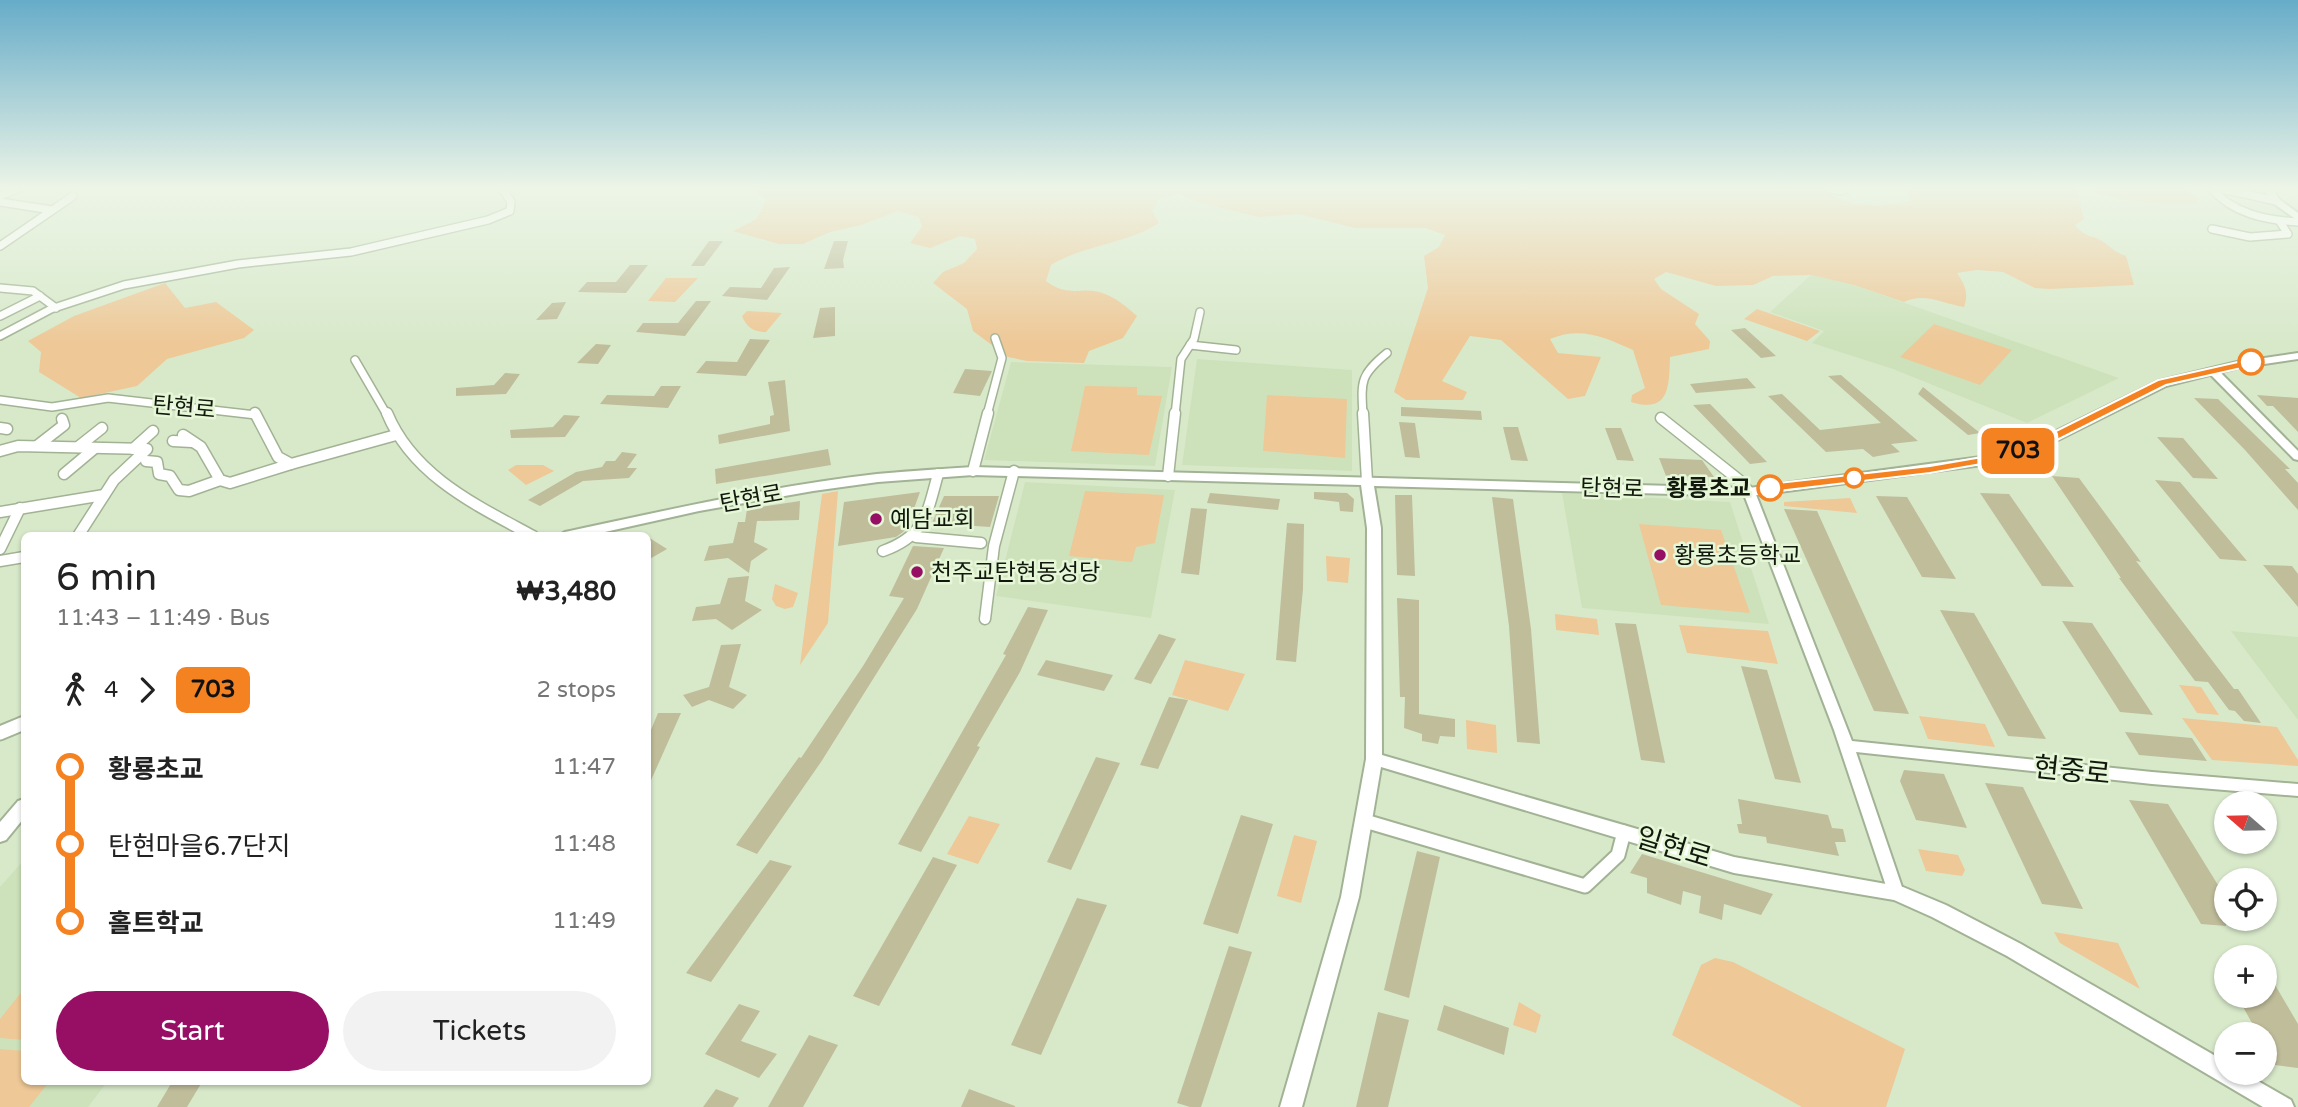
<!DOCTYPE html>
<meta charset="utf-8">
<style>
body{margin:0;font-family:"Varela Round","Noto Sans KR",sans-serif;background:#f2f2f2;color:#222;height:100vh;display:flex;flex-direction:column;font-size:26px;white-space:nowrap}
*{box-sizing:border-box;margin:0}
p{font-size:23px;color:#767676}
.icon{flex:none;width:38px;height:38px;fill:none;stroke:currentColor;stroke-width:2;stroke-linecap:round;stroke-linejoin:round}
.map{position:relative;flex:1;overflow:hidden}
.panel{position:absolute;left:21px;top:532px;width:630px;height:553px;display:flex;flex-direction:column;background:#fff;border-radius:10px;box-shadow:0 2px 5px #0004}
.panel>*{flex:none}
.badge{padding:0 14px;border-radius:10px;font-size:24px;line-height:46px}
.needle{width:46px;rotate:290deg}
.tools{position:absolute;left:2214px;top:791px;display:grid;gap:14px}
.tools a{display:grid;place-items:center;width:63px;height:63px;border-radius:50%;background:#fff;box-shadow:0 2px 5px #0004;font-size:35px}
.map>.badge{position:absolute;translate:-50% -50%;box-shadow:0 0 0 4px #fff}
.legs{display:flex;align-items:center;gap:10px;height:77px;padding:0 35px;font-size:23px}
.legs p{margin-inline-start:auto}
.summary{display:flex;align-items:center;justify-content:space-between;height:119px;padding:0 35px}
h1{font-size:38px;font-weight:600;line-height:52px}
.cta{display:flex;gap:14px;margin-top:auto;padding:14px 35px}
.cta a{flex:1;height:80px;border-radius:42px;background:#960f65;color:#fff;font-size:28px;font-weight:600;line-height:80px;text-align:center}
.cta a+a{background:#f2f2f2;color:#222}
ul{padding:0 35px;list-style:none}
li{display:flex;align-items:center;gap:24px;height:77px;font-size:26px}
li i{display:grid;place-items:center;width:10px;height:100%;margin:0 9px;background:currentColor}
li i::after{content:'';width:18px;height:18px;margin:-9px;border:5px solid;border-radius:50%;background:#fff}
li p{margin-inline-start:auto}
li:first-child i{background:linear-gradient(#0000 50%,currentColor 0)}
li:last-child i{background:linear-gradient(currentColor 50%,#0000 0)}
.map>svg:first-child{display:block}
.built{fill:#cde2bb}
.green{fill:#eec897}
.building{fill:#c0bd9b}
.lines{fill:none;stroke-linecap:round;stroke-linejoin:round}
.minor-far2-casing{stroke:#a2b395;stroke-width:10}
.minor-far1-casing{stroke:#a2b395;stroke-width:13}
.minor-casing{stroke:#a2b395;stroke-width:17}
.tertiary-casing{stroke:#a2b395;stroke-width:4}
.secondary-casing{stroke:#a2b395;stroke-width:4}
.minor-far2{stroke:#fff;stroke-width:7}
.minor-far1{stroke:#fff;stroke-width:10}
.minor{stroke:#fff;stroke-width:13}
.tertiary{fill:#fff;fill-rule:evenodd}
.secondary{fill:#fff;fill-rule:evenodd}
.line-1{fill:#f58220;stroke:#fff;stroke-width:2}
.stop-1-dot{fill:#fff;stroke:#f58220;stroke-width:3.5}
.poi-dot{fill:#960f65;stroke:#e5f7d7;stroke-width:2.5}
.labels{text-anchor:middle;stroke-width:5;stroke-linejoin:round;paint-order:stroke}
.street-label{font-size:23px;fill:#12180d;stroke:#e5f7d7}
.stop-label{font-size:23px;font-weight:bold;fill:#12180d;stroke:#e5f7d7;text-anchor:end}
.poi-label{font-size:23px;fill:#12180d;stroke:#e5f7d7;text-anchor:start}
.near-street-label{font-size:28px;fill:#12180d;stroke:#e5f7d7}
</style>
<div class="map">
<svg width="2298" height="1107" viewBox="0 0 2298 1107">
<rect width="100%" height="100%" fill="#d8e9ca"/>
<g class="built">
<polygon points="1811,275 1854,285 2119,378 2027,423 1893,369 1812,343 1824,331 1770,312"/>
<polygon points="1197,359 1352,370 1352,471 1182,465"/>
<polygon points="1011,362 1172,367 1155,466 984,460"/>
<polygon points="1025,482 1175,490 1151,618 996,596"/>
<polygon points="1562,493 1730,502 1769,624 1582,608"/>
<polygon points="2231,631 2298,637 2298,720"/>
<polygon points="24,860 24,1082 107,1082 88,1107 0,1107 0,887"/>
</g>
<g class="green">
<path d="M753,188H1820C1846,208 1879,208 1909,201L1908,188H2172L2187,191L2199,199L2197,204C2171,204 2145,204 2120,199C2105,197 2093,188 2077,190L2084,219L2075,225C2086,239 2093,234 2105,243C2113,249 2116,253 2126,256L2134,285L2050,289L2035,288L2003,272L1977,270L1957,273C1965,285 1969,293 1964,307C1943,304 1925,292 1904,302L1854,285L1811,275L1773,276L1753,285L1716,286L1666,272L1654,279L1661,289L1699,314L1695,324L1710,341L1709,349L1670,357C1669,386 1670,414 1631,402L1632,395L1645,388L1633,350C1604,337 1581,326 1550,339L1558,353L1601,357L1585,396L1568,399L1501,340L1470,336L1442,381L1467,392L1463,400H1406L1394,392L1428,288L1424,256L1439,247L1445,235L1426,228H1355L1299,214L1259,217L1196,202L1178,193L1159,199L1152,211L1159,223C1126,244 1084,245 1051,265L1046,281C1070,299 1083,285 1105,294C1116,298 1128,308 1137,316L1123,338L1089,351L1084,363L1027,361L1008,357L973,331L967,309L933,283L943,272L964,263L977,249L975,239L960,236L930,248L910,243L922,227L919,217L898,211L861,225L830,232L803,244H779L733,231L757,219L766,199Z"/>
<polygon points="666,278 698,278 675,302 648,301"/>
<polygon points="165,283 185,308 216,302 254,330 244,338 167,359 137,386 81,398 39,372 41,352 28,341 74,316"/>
<polygon points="1757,309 1820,331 1807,341 1744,319"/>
<path d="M747,311L782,313L766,332C754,332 747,328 742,316Z"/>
<polygon points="1934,324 2012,350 1980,385 1900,357"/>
<polygon points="1085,386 1137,387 1137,395 1162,396 1149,455 1071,451"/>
<polygon points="1267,395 1347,399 1345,458 1263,451"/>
<polygon points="516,465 543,465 554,471 526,485 508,470"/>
<polygon points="838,491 828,623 800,665 822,494"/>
<polygon points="1085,491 1164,495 1155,543 1136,547 1132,562 1069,556"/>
<polygon points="1850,498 1857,513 1784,506 1784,502"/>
<polygon points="1639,524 1721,530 1750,613 1661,605"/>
<polygon points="1326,556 1350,558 1348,583 1327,581"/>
<polygon points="775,584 798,593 793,607 785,609 776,606 772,599"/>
<polygon points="1555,614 1597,619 1599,635 1556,630"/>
<polygon points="1679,625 1768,631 1778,664 1687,653"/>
<polygon points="1185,660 1245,674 1228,711 1172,695"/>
<polygon points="2179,685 2201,687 2219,715 2197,713"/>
<polygon points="1919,716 1985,724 1995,747 1928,739"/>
<polygon points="2182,718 2277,727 2298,760 2298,766 2212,760"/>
<polygon points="1466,720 1496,725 1497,753 1467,749"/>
<polygon points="969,816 1000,824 978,864 947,854"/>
<polygon points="1294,835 1317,841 1301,903 1277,896"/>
<polygon points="1918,849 1958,855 1965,870 1962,876 1926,871"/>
<polygon points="2054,932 2118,943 2140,989 2060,943"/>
<polygon points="1715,958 1733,962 1905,1049 1886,1107 1802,1107 1672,1035 1701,965"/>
<polygon points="24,989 24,1040 0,1038 0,1019"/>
<polygon points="1519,1002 1541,1015 1536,1033 1513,1025"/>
<polygon points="0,1049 24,1051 24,1082 49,1082 29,1107 0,1107"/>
</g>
<g class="building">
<polygon points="709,241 723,241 704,266 691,266"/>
<polygon points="834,241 848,241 843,260 844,268 824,269"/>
<polygon points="630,265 648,265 626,293 578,292 587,282 616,282"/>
<polygon points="790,267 767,300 722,296 730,287 761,288 774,268"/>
<polygon points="696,301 711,301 685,336 636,332 643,323 678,323"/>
<polygon points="566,302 557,319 536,320 552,303"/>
<polygon points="835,307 835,336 813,338 820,308"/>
<polygon points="1745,328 1776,356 1761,358 1731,330"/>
<polygon points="750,339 770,340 746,376 696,373 706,361 737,362"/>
<polygon points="596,344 611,345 598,364 577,363"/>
<polygon points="965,369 992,371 980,396 953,393"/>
<polygon points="505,373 520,374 506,394 456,396 456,388 494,385"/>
<polygon points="1841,375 1918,441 1891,444 1900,452 1873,457 1863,449 1826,452 1768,396 1782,394 1820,430 1881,423 1828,376"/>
<polygon points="1747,378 1756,388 1696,393 1690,384"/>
<polygon points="785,380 790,431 719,444 718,435 770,424 770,416 774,415 768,382"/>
<polygon points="661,386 681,386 668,408 600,404 607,395 654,396"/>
<polygon points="1923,387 1980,433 1968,435 1918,394"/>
<polygon points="2257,395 2298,398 2298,432 2273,406 2267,406"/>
<polygon points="2194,398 2218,399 2290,469 2285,469 2298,483 2298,510 2245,450"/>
<polygon points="1710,404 1767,462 1750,464 1693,405"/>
<polygon points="1401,407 1481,411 1482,420 1401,416"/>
<polygon points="564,415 580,416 565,437 511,438 510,430 553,427"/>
<polygon points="1399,422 1415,423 1420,458 1405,457"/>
<polygon points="1503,427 1518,427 1528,461 1511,460"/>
<polygon points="1605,428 1621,428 1634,461 1617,460"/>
<polygon points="2157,437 2183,438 2218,479 2193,478"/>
<polygon points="828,449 831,465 716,484 715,469"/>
<polygon points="622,452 637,454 627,468 637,468 629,478 583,481 540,506 528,500 576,472 602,467 606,461 615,461"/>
<polygon points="1659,458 1702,460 1714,477 1666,476"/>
<polygon points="2052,476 2079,478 2141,562 2136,561 2234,689 2238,689 2261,723 2244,721 2235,711 2229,710 2208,682 2195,681 2119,578 2121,578"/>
<polygon points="2155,480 2180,482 2247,561 2220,559"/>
<polygon points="920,492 907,528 903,532 896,537 838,546 844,502"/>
<polygon points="1314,492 1347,493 1354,499 1353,512 1340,511 1339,502 1314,499"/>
<polygon points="1210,493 1280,499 1278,510 1207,503"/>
<polygon points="1980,493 2009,494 2074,587 2042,586"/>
<polygon points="1395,495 1412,495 1415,576 1397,575"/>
<polygon points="944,496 999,496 990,527 932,523"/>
<polygon points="1876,496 1907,497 1956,579 1922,577"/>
<polygon points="1492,497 1513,499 1531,629 1540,744 1517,742 1509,626"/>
<polygon points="800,501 799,520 757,521 754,542 768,549 751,561 749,573 728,558 704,561 709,546 733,543 738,522 745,522 747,509"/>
<polygon points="1191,508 1207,509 1199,575 1181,573"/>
<polygon points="1784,509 1817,511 1909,714 1874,711"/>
<polygon points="1287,523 1304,524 1303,589 1296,662 1276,660"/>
<polygon points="648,537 667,549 648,560"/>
<polygon points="913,546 944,548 917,609 821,762 757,854 736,845 799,757 801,758 863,666 904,598 889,596"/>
<polygon points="2263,565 2292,566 2298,574 2298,607"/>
<polygon points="749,576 745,601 762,610 732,630 716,619 692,621 696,607 720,604 728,578"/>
<polygon points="1397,598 1419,600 1419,714 1455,719 1455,737 1440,736 1438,744 1422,741 1422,734 1404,728 1405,697 1400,697"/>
<polygon points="1028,607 1048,610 1020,672 977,746 980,747 921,852 898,844 1006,655 1003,654"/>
<polygon points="1940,610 1974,613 2046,739 2008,736"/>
<polygon points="2062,621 2092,623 2153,715 2120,712"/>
<polygon points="1615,623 1636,624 1665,763 1641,760"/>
<polygon points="1159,634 1176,639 1151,684 1134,679"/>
<polygon points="741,644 729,687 747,695 733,709 709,700 692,707 683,695 709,687 721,645"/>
<polygon points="1046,660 1113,675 1104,691 1037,675"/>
<polygon points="1741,666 1767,670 1801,783 1775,779"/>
<polygon points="1169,697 1188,700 1158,769 1140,765"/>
<polygon points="658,713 681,713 648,787 648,737"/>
<polygon points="2125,732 2192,738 2207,761 2139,755"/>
<polygon points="1096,757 1120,763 1071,870 1047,862"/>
<polygon points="1904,770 1944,774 1967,828 1916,820 1900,781"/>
<polygon points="1985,783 2023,787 2083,909 2042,904"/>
<polygon points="1738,799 1828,815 1832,828 1843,829 1846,842 1835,842 1839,856 1767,843 1766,837 1739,833 1737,824 1742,824"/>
<polygon points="2129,800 2168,804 2226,898 2226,926 2201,924"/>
<polygon points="1241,815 1273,824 1238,934 1203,924"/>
<polygon points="1417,851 1440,857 1409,998 1384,990"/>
<polygon points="1642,854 1773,894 1761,915 1724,904 1722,920 1699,913 1701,896 1683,891 1681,905 1647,893 1647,878 1630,873"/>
<polygon points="933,857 957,865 879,1006 853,996"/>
<polygon points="770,860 792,866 711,982 686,973"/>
<polygon points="1077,898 1107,905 1041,1055 1011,1045"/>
<polygon points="1229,946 1252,952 1201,1107 1190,1107 1177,1103"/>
<polygon points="2264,966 2298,1024 2298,1068 2275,1065 2264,1046 2264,1034 2258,1034 2237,996 2264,996"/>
<polygon points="739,1004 760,1011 741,1041 777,1054 759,1078 705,1054"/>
<polygon points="1444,1005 1509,1028 1504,1055 1437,1030"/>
<polygon points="1378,1012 1409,1020 1388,1107 1356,1107"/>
<polygon points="809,1035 838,1045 803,1107 768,1107"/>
<polygon points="172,1082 202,1082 187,1107 157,1107"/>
<polygon points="716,1089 739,1098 733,1107 703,1107"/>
<polygon points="969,1089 1015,1106 1015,1107 961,1107"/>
</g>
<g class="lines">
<g class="minor-far2-casing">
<g id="minor-far2">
<path d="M2211,188C2233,214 2266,220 2298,222"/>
<polyline points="2218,188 2276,201"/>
<polyline points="1831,189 1840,191 1848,188"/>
<polyline points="0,196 19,188"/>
<polyline points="0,202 52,210"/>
<polyline points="2212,229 2250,237 2288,234 2280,222"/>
<polyline points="0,246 73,196"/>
<polyline points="0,288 33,291 56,308"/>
<polyline points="0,316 40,296"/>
<polyline points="0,336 51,309 124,285 238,264 351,252 488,220 510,211 511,202 502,188"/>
<polyline points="1190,345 1236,350"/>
<polyline points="355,360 387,415"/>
<polyline points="0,400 52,407 108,398 256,415"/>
<polyline points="987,415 1002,358 995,338"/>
<polyline points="1175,415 1181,359 1194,339 1200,312"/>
<path d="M1363,415C1361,381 1360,375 1387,353"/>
</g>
</g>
<g class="minor-far1-casing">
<g id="minor-far1">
<polyline points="255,413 278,457 291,464 396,435"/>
<path d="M387,413C413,476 476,505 533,536"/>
<polyline points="1363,413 1367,481"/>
<polyline points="1661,418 1739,480 1749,492"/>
<polyline points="0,428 7,429"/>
<polyline points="183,435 201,447 220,480 230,483 291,464"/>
<polyline points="173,441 192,442"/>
<polyline points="37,446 64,425 62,419"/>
<polyline points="78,447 102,428"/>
<polyline points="133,449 153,431"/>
<polyline points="0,451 18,446 147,449 114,480 78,536"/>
<polyline points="146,461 157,462 159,474 170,476 179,490 189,491 220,480"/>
<polyline points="973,471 988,413"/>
<polyline points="64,474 95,448"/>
<polyline points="1168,476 1175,413"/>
<polyline points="0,512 104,495"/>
<polyline points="916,537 981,543"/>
<polyline points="0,549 20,508"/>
<path d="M883,551C925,536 927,514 938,474"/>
<polyline points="0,561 24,557"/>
<polyline points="985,619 994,546 1014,471"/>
</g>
</g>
<g class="minor-casing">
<g id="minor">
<polyline points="0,733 24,723"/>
<polyline points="1365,821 1585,886 1618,855 1624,832"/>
</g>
</g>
<g class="tertiary-casing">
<g id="tertiary">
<polygon points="2213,368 2217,369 2298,451 2298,460 2294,459 2209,373 2208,371"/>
<polygon points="1749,489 1755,492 1852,741 2152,772 2298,784 2298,796 2152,784 1856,752 1904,893 1902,898 1896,900 1890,898 1834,730 1743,492"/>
</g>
</g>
<g class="secondary-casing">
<g id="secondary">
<polygon points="2263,188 2272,188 2279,199 2298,213 2298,221 2273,203"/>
<path d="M2298,353V359L2237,368L2166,386L2054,442L2030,452L1982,465L1749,496L1374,486L1381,528L1382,755L1734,857L1903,887L1946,905L2021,944L2226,1062V1073H2244L2291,1100L2294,1107H2263L2007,956L1932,917L1894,900L1734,873L1381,767L1359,897L1302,1107H1280L1341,897L1366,759L1367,528L1361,485L973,475L878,482L813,491L699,511L587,536H558L565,532C668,510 772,486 877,474C909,471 941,469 973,467L1749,488L1981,457L2022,446L2046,436L2158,381L2237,362Z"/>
<polygon points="24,799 24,818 6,840 0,842 0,822 18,801"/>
</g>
</g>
<use href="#minor-far2" class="minor-far2"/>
<use href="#minor-far1" class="minor-far1"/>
<use href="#minor" class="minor"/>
<use href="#tertiary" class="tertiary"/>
<use href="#secondary" class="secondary"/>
</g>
<linearGradient id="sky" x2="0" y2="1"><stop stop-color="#67acc8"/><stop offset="0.55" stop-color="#edf5e7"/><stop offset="1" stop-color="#edf5e7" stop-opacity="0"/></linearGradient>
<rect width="2298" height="343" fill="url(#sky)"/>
<polygon class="line-1" points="2251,359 2255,360 2255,365 2166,385 2055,441 2031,452 1987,463 1930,473 1770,492 1764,488 1770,484 1930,466 1982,457 2022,446 2046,436 2158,380"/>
<g class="stop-1-dot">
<circle cx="2251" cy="362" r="12"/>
<circle cx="1854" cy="478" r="9"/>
<circle cx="1770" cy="488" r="12"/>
</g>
<g class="poi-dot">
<circle cx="876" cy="519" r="7"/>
<circle cx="1660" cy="555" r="7"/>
<circle cx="917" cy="572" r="7"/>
</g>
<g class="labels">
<g class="street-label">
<text transform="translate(184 407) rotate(5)" y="8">탄현로</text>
<text transform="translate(1612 488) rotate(2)" y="8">탄현로</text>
<text transform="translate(751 498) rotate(-10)" y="8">탄현로</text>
</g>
<g class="stop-label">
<text x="1751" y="496">황룡초교</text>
</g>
<g class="poi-label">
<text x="890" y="527">예담교회</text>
<text x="1674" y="563">황룡초등학교</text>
<text x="931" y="580">천주교탄현동성당</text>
</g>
<g class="near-street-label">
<text transform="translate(2072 770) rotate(6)" y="10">현중로</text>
<text transform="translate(1674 847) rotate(17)" y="10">일현로</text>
</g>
</g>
</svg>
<div class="tools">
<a><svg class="needle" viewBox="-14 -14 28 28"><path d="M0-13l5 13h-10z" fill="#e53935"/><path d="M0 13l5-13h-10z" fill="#767676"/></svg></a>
<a><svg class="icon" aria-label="locate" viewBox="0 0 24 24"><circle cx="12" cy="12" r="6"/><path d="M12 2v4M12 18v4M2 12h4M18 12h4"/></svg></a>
<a>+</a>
<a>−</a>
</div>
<b class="badge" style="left:2018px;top:451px;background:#f58220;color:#111">703</b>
<section class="panel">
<div class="summary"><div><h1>6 min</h1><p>11:43 – 11:49 · Bus</p></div><b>₩3,480</b></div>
<div class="legs"><svg class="icon" aria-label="walk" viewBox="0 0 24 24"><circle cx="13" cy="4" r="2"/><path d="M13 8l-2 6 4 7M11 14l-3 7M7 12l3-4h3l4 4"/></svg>4<svg class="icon" aria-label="forward" viewBox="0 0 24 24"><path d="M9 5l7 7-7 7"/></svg><b class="badge" style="background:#f58220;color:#111">703</b><p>2 stops</p></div>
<ul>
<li><i style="color:#f58220"></i><b>황룡초교</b><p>11:47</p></li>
<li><i style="color:#f58220"></i><span>탄현마을6.7단지</span><p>11:48</p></li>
<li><i style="color:#f58220"></i><b>홀트학교</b><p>11:49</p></li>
</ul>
<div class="cta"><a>Start</a><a>Tickets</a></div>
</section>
</div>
